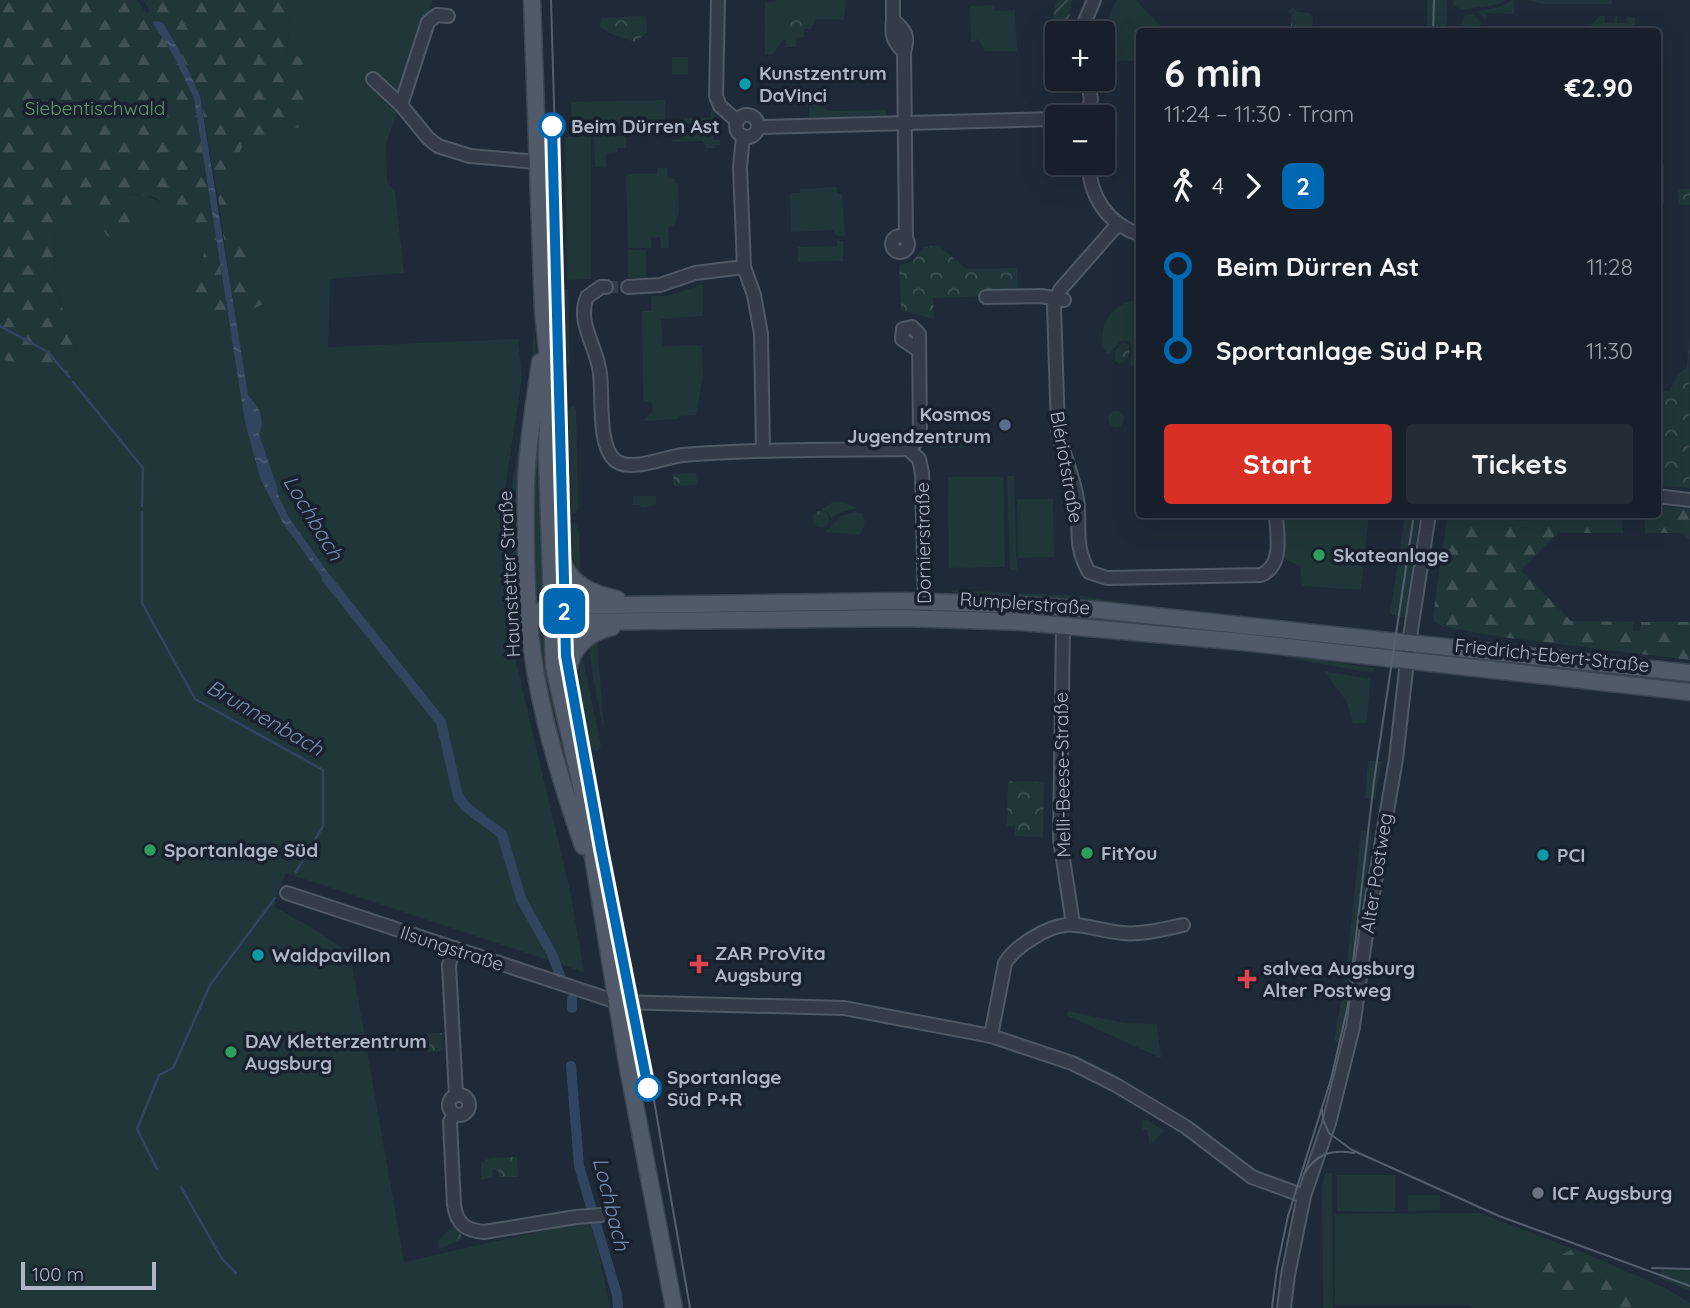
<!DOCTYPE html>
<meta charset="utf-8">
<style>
body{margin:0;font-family:Quicksand,sans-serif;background:#242d36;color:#f1f3f6;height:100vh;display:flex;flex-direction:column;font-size:26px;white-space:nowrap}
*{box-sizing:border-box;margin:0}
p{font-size:23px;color:#9ea3a8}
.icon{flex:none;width:38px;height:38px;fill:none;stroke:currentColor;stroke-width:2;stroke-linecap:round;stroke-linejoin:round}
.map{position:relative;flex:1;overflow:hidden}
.panel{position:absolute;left:1136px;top:28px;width:525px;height:490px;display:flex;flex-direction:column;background:#17202a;border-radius:7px;box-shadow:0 7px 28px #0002,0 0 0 2px #363e47}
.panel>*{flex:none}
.badge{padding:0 14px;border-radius:10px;font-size:24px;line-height:46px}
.fabs{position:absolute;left:1045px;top:21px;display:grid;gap:14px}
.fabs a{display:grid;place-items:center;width:70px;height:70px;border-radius:7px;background:#17202a;box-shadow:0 7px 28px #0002,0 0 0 2px #363e47;font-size:35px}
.scale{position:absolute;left:21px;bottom:18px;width:135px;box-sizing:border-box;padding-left:7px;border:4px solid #adb6c5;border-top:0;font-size:19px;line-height:24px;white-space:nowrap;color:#adb6c5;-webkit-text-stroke:5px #18212d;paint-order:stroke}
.map>.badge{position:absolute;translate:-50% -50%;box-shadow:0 0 0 4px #fff}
.legs{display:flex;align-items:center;gap:10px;height:77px;padding:0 28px;font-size:23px}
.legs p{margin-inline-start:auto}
.headline{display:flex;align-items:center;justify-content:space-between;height:119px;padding:0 28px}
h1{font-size:38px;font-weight:700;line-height:52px}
.primary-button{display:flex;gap:14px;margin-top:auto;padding:14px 28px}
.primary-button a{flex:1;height:80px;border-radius:7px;background:#d93025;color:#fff;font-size:28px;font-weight:700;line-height:80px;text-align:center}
.primary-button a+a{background:#242d36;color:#f1f3f6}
ul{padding:0 28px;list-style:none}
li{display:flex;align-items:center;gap:24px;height:84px;font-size:26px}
li i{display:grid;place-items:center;width:10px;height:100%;margin:0 9px;background:currentColor}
li i::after{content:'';width:18px;height:18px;margin:-9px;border:5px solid;border-radius:50%;background:#17202a}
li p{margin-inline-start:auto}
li:first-child i{background:linear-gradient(#0000 50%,currentColor 0)}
li:last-child i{background:linear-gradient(currentColor 50%,#0000 0)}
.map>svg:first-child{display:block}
.grass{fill:#213639}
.forest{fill:url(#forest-firs)}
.park{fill:url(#park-crowns)}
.garden{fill:url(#garden-furrows)}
.water{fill:url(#water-ripples)}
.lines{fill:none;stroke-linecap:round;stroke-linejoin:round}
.stream{stroke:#324560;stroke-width:2.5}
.canal{stroke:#324560;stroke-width:10}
.minor-tunnel{stroke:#343f4d;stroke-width:12;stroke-dasharray:12 6;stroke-linecap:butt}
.minor-casing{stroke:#505966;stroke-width:16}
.major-casing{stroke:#3c4552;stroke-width:19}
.minor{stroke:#333c48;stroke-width:12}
.major{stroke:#505a69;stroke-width:16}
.tram{stroke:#545f70;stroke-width:2}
.line-1-casing{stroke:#fff;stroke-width:16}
.line-1{stroke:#0068b3;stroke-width:10}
.culture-dot{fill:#0f9aa8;stroke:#18212d;stroke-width:2.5}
.stop-1-dot{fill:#fff;stroke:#0068b3;stroke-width:3.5}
.service-dot{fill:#5c6f8a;stroke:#18212d;stroke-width:2.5}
.leisure-dot{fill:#2e9e5b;stroke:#18212d;stroke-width:2.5}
.health-dot{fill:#e0444e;stroke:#18212d;stroke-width:2.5}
.worship-dot{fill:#6b7280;stroke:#18212d;stroke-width:2.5}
.labels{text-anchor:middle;stroke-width:7;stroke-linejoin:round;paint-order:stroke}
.poi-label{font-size:19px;font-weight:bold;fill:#adb6c5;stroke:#18212d;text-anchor:start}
.park-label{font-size:19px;fill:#649770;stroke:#18212d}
.stop-label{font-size:19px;font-weight:bold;fill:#adb6c5;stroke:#18212d;text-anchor:start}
.street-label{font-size:19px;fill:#adb6c5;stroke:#18212d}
.water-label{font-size:21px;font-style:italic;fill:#748daf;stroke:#18212d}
</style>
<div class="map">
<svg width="1690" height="1308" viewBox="0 0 1690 1308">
<defs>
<pattern id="forest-firs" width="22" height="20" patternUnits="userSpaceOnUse" patternTransform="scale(1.75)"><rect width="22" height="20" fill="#213639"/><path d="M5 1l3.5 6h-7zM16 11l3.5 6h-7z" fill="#3f5154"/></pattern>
<pattern id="park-crowns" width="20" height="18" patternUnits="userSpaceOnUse" patternTransform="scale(1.75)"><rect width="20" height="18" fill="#213639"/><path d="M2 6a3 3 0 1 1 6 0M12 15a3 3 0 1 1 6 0" fill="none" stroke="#3f5154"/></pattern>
<pattern id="garden-furrows" width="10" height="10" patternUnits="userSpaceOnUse" patternTransform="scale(1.75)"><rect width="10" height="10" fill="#213639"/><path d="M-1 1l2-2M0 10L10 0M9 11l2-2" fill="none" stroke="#3f5154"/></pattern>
<pattern id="water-ripples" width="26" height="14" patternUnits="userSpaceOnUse" patternTransform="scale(1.75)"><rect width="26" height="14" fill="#324560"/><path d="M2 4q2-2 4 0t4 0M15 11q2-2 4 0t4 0" fill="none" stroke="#4d5e75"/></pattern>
</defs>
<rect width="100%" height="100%" fill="#1f2a38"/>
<g class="grass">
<path d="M291,0H433L428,22L386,144L387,182L395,191L404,273L330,279L328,347L518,339L522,378L501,515L504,567L515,658L571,895L584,972L286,873L275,899V907L314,929L350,953L404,1262L592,1220L610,1308H0V359L71,374L81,367L55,285L54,226L92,209L107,235C110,226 113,212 118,204C138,176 183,217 201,230L215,228V233L208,236L206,248L200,262L211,317L235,315L258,283L252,275L225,219H221L220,209L228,207L223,188L227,184V162L236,159L247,138L312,59L287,54Z"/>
<polygon points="776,0 846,0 844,20 816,19 811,29 804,29 804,37 796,38 796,47 786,47 786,40 783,40 773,54 765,54 765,3 775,2"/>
<path d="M1117,0H1136L1165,31L1139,32V45H1135L1134,61H1105C1104,39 1105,19 1117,0Z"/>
<rect x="1427" y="0" width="20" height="31"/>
<path d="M1453,0H1506C1492,8 1478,6 1463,10L1454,6Z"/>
<polygon points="1514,0 1514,14 1488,13 1485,20 1477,11 1496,8"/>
<polygon points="1525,0 1612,0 1612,4 1544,4"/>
<polygon points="994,5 995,11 1015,10 1017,51 985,51 978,39 971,43 970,6"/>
<polygon points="1473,14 1482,23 1474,31 1458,31 1465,15"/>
<polygon points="1600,16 1605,16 1605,23 1614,23 1615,16 1617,16 1617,23 1626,23 1627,16 1635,18 1635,31 1589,31 1587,29"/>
<polygon points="1657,37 1663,38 1663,76 1657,74"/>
<rect x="672" y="57" width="16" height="17"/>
<polygon points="665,100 665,127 572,128 571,102"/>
<polygon points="800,103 819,103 829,111 886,110 886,116 809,118 809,105"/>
<polygon points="711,108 719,122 684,124 684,118 711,118"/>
<polygon points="713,133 713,140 720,140 720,145 716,145 715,148 706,148 703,141 672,142 672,140 681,139 681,134"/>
<polygon points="591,136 591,279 567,280 565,137"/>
<polygon points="594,136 626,136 626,148 617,148 617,152 606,153 606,168 595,167"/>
<polygon points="559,141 567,499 560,500 561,548 557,501 547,142"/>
<polygon points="1657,159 1664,166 1664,203 1657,203"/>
<polygon points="657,168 667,168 668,178 675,179 675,183 678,184 679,213 674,225 668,228 669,248 661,248 660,237 651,238 651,248 628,248 626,177 628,174 657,174"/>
<polygon points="836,187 837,192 842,195 845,236 837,236 833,230 791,232 790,193 800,193 800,189"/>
<polygon points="837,241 843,241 843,261 798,262 798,247 837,246"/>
<rect x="628" y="250" width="18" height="28"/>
<polygon points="703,284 703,316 661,319 663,346 702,345 703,375 696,415 679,416 677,419 643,421 653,411 652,403 643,401 642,311 651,311 651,296 669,296"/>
<polygon points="565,289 568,289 570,370 567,361"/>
<path d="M1131,301H1139V363L1133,367L1129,364L1133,352L1129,341H1121L1108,355C1093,335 1109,306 1131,301Z"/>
<polygon points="534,318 536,355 518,514 511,515 511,489 531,379"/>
<polygon points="541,401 545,596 541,599 536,592 532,464"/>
<polygon points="574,406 576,410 578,508 576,513 572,514 568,409"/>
<circle cx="1116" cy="419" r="8"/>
<polygon points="940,433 968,433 969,447 940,448"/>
<polygon points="1007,476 1014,476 1017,570 1010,570"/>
<polygon points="948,477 1003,477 1005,567 949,568"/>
<polygon points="633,496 656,496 656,505 641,508 640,505 633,505"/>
<polygon points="1017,499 1053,499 1054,557 1018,558"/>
<polygon points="833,502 842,502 857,508 840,513 831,518 828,513 821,510"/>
<path d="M855,512L861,513C867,520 865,527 859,535L825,532L841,516Z"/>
<polygon points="1284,515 1369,515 1361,590 1302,586 1300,566 1285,559"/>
<polygon points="1405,515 1420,515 1405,618 1390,614"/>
<polygon points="571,523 576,524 579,532 580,574 572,557"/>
<polygon points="518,525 520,575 514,577 511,529"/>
<polygon points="952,590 1083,596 1123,603 1374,630 1380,632 1380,634 1079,600 952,592"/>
<polygon points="953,607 1063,613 1221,630 953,615"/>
<polygon points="543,628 546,630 552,686 571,784 567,782 536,635 538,630"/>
<polygon points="597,641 604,731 593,678 589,647"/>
<polygon points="1217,645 1375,668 1372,672 1368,672 1310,662 1270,652 1214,648"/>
<path d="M582,655L601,745L598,751L592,749C587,723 573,680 582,655Z"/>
<polygon points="1324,671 1370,679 1367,722 1353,724 1347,702"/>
<polygon points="577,687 631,977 640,994 634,992 633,986 629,986 628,981 623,983 616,952 569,694 570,689"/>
<polygon points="1368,761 1382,761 1375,798 1365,799"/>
<polygon points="1361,830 1372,832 1357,961 1347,963"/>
<polygon points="1345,979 1354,980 1345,1042 1338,1043 1334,1040"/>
<polygon points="1069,1011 1124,1023 1157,1024 1161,1058 1066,1015"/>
<polygon points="1146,1119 1164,1131 1150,1145 1147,1130 1143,1130 1141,1121"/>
<polygon points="1325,1173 1332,1173 1333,1308 1323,1308 1322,1188"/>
<polygon points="1337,1175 1395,1175 1395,1212 1337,1211"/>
<polygon points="1408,1195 1440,1195 1440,1210 1408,1211"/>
<polygon points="1480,1213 1584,1253 1665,1288 1690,1303 1690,1308 1472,1308 1471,1305 1335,1305 1335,1214"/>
<polygon points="1662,1270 1690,1271 1690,1291 1659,1278"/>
</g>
<g class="forest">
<polygon points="0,0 137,0 146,13 150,11 143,0 291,0 287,54 312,59 301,127 247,138 236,159 227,162 227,185 223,188 223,191 228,192 228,207 220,209 200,96 179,50 163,23 152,22 172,53 194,98 215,228 201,230 154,197 133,194 119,202 139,226 130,243 107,236 92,209 54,226 55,285 81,367 71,374 0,359"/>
<polygon points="221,219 225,219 256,266 252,275 258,283 269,284 269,291 266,303 235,316"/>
<polygon points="215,233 228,316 211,317 195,310 190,291 206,248 208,235"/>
<polygon points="1657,505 1690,509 1690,540 1682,533 1645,533 1645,515 1657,514"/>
<polygon points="1514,514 1519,521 1531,520 1533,515 1622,515 1623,533 1558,533 1521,570 1571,621 1633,622 1633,631 1640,632 1641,622 1690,622 1690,660 1501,637 1444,627 1435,622 1433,616 1447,519 1458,515"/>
<path d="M1573,1249L1584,1253L1591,1269C1615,1278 1641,1283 1652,1308H1600V1297L1594,1292L1545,1290L1539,1276L1543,1264Z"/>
</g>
<g class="park">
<polygon points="1293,7 1297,12 1309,13 1313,17 1312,31 1291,31 1291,14 1288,11"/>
<polygon points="767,13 802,13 802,26 796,33 767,33"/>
<polygon points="646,16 647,32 635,42 612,34 600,27 601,18"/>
<polygon points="1678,189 1690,189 1690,205 1679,205"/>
<polygon points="938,245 966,269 1017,268 1018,295 933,298 934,319 901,310 899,265 912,262 924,247"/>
<polygon points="1689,335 1690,488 1657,485 1657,391 1669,391 1679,374 1687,367"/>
<path d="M1123,343L1129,345C1131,353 1127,361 1119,364L1115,360V351Z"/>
<polygon points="696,473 697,485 674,486 673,474"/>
<circle cx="821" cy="519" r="8"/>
<polygon points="1008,781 1044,782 1043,837 1015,836 1015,826 1007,826"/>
<polygon points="427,1033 442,1033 443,1051 428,1052"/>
<polygon points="517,1157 518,1177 499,1177 498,1170 493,1170 492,1177 481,1180 481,1162 491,1158"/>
<polygon points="453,1226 461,1233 462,1239 439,1249 438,1241"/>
</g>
<polygon class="garden" points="1058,0 1072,0 1067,33 1057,33 1057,79 1066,79 1066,88 1051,87 1050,49 1055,6"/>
<path class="water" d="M158,21L163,23L179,50L200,96L248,395C258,407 266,417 259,434L277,487L278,495L288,516L338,587L332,591L283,523L261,480L253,452L245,422L194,98L172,53L152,22Z"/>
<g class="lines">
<g class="stream">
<polyline points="0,326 48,352 69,377"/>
<polyline points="73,382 143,468 142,506"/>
<polyline points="142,512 142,603 195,699 323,770 323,826 296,872"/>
<polyline points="157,1169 137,1129 159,1075 173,1068 210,985 275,898"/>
<polyline points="181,1187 222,1259 236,1273"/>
</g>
<g class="canal">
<polyline points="327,579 441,722 458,796 466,807 502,834 521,899 552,954 561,978"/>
<polyline points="572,999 572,1008"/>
<polyline points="571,1066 579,1166 617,1295 618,1308"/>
</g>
<polyline class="minor-tunnel" points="606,287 628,287"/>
<g class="minor-casing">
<g id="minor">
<polyline points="718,0 716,96 720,106 737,121"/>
<polyline points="893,0 893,20"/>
<polyline points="1085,33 1085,21 1094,0"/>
<path d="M904,52C893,41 891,36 893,20C906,30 909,37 904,52L906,239"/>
<polyline points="373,79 401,105 428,138 438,146 470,156 537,162"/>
<polyline points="401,105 428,22 437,15 448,16"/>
<circle cx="747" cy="126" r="11"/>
<polyline points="1087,117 1091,99 1087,79"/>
<polyline points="758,127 1057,119"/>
<polyline points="743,136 740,167 744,267 754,295 761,334 763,450"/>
<path d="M1089,163C1089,196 1108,224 1139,234"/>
<path d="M1118,224L1060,290L1054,306L1058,431C1063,454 1073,475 1077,499C1081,529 1073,544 1089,572L1107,578L1261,575C1284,565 1277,536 1276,514"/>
<circle cx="900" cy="244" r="8"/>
<path d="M606,287H601L587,297C576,323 598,348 600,374C603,396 597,447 616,461C631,472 665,457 683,455C758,449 833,450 908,449"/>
<polyline points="628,287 660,285 695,273 744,267"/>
<polyline points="986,297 1041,296 1064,300"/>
<polyline points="908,449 919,459 922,473 925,608"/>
<polyline points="908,449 917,441 920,432 919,334 912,327 903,329 902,339 918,350"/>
<polyline points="1657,496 1690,500"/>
<polyline points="1063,625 1060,839 1073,924"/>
<polyline points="287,893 617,1002 844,1008 991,1036 1072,1063 1116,1085 1186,1127 1252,1177 1304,1196"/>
<polyline points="454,948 449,965 456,1095"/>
<path d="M991,1036L1005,963C1012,952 1021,945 1033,938C1070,914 1084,929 1123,933C1142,935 1164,929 1183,925"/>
<circle cx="459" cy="1105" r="10"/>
<path d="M454,1114L450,1122L454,1205C457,1224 465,1230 484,1232L576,1217L601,1215"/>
<polyline points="1284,1308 1288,1275 1304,1196 1329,1123 1353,1027 1366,934 1396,759 1409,643 1429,514"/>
</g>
</g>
<g class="major-casing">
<g id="major">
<polyline points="532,0 543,311 549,368 547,457 554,667 582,790 627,1063 674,1308"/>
<path d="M540,362C535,402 527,443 526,484C525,539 525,596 532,650C541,717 561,782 583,846"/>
<path d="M556,540C562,577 582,592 617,599"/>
<polyline points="529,616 551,606 902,601 1023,605 1099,610 1690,673"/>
<polyline points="542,619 565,622 902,618 1022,622 1243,642 1690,692"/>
<path d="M564,693C568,659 575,636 612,627"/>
</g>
</g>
<use href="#minor" class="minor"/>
<use href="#major" class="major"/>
<g class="tram">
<polyline points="551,0 570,659 631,990 647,1060 690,1308"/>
<polyline points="1433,32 1434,0"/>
<polyline points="1322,1108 1323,1120 1329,1133 1352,1150 1499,1216 1690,1286"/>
<path d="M1304,1174C1316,1154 1331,1149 1354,1153"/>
<polyline points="1652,1268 1690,1269"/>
<polyline points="1272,1308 1277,1268 1288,1216 1331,1079 1348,1005 1374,781 1414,514"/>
</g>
</g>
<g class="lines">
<g class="line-1-casing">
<polyline id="line-1" points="552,126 566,656 601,849 648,1088"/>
</g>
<use href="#line-1" class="line-1"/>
</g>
<g class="culture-dot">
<circle cx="745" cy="84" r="7"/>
<circle cx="1543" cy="855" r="7"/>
<circle cx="258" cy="955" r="7"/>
</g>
<g class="stop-1-dot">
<circle cx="552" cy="126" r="12"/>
<circle cx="648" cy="1088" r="12"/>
</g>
<circle class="service-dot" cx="1005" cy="425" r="7"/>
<g class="leisure-dot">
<circle cx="1319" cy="555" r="7"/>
<circle cx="150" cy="850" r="7"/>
<circle cx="1087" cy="853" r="7"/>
<circle cx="231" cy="1052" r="7"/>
</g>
<g class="health-dot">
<path d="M695.5 953.5h7v7h7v7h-7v7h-7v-7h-7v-7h7z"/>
<path d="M1243.5 968.5h7v7h7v7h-7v7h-7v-7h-7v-7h7z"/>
</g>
<circle class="worship-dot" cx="1538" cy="1193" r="7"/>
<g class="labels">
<g class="poi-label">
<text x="759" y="80">Kunstzentrum<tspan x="759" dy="22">DaVinci</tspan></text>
<text x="991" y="421" text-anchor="end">Kosmos<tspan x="991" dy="22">Jugendzentrum</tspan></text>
<text x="1333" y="562">Skateanlage</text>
<text x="164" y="857">Sportanlage Süd</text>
<text x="1101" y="860">FitYou</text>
<text x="1557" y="862">PCI</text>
<text x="715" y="960">ZAR ProVita<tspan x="715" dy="22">Augsburg</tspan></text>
<text x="272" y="962">Waldpavillon</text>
<text x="1263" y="975">salvea Augsburg<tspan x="1263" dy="22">Alter Postweg</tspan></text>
<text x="245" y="1048">DAV Kletterzentrum<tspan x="245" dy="22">Augsburg</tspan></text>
<text x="1552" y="1200">ICF Augsburg</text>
</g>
<g class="park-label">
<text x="95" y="115">Siebentischwald</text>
</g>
<g class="stop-label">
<text x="571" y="133">Beim Dürren Ast</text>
<text x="667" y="1084">Sportanlage<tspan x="667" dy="22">Süd P+R</tspan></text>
</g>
<g class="street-label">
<text transform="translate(1067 467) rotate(80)" y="7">Blériotstraße</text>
<text transform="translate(923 543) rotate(-91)" y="7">Dornierstraße</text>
<text transform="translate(509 574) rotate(-93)" y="7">Haunstetter Straße</text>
<text transform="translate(1025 603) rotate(4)" y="7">Rumplerstraße</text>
<text transform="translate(1552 655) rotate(6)" y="7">Friedrich-Ebert-Straße</text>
<text transform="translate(1062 775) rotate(-91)" y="7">Melli-Beese-Straße</text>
<text transform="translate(1376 873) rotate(-81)" y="7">Alter Postweg</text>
<text transform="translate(452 948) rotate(18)" y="7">Ilsungstraße</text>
</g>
<g class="water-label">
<text transform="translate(313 518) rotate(59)" y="7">Lochbach</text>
<text transform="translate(265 718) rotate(30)" y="7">Brunnenbach</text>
<text transform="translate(611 1204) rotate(76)" y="7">Lochbach</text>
</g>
</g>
</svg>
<div class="fabs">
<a>+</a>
<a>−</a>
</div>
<div class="scale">100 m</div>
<b class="badge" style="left:564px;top:611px;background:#0068b3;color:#fff">2</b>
<section class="panel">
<div class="headline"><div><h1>6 min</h1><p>11:24 – 11:30 · Tram</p></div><b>€2.90</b></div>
<div class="legs"><svg class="icon" aria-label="walk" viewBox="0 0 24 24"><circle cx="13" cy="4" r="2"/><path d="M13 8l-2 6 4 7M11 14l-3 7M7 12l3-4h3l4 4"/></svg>4<svg class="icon" aria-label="forward" viewBox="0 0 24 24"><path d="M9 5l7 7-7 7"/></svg><b class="badge" style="background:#0068b3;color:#fff">2</b></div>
<ul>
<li><i style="color:#0068b3"></i><b>Beim Dürren Ast</b><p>11:28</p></li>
<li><i style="color:#0068b3"></i><b>Sportanlage Süd P+R</b><p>11:30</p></li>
</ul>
<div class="primary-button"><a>Start</a><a>Tickets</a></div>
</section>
</div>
